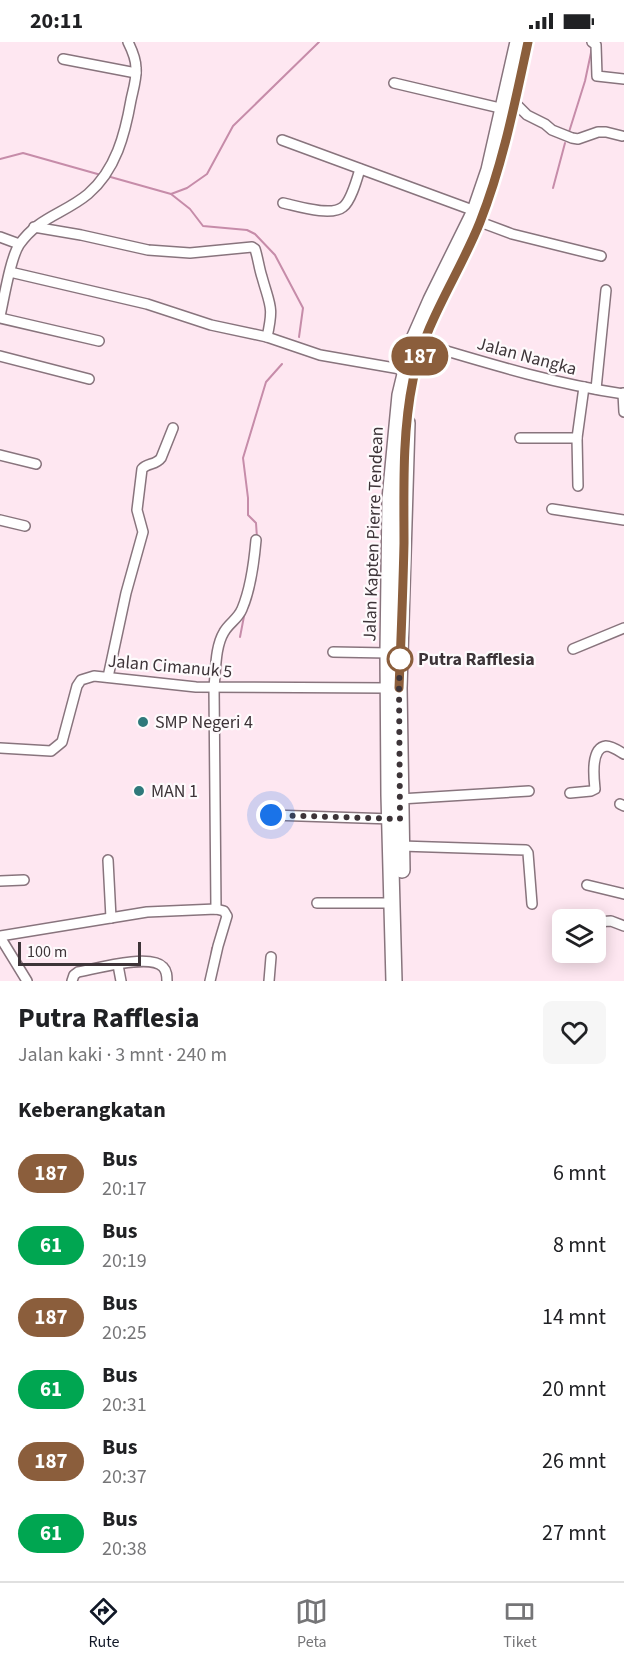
<!DOCTYPE html>
<html lang="id">
<meta charset="utf-8">
<style>
body{margin:0;font-family:"Source Sans 3",sans-serif;background:#f6f6f6;color:#202124;height:100vh;display:flex;flex-direction:column;font-size:22px;white-space:nowrap}
*{box-sizing:border-box;margin:0}
p{font-size:20px;color:#757577}
.icon{flex:none;width:33px;height:33px;fill:none;stroke:currentColor;stroke-width:2;stroke-linecap:round;stroke-linejoin:round}
.map{position:relative;height:939px;overflow:hidden}
.drawer{display:flex;flex-direction:column;background:#fff;flex:1}
.drawer>*{flex:none}
.badge{padding:0 12px;border-radius:20px;font-size:21px;line-height:39px}
.tools{position:absolute;left:552px;top:867px;display:grid;gap:12px}
.tools a{display:grid;place-items:center;width:54px;height:54px;border-radius:9px;background:#fff;box-shadow:0 3px 15px #0003;font-size:30px}
.scale{position:absolute;left:18px;bottom:15px;width:123px;box-sizing:border-box;padding-left:6px;border:3px solid #3d3438;border-top:0;font-size:16px;line-height:21px;white-space:nowrap;color:#3d3438;-webkit-text-stroke:4px #fefafc;paint-order:stroke}
.you{position:absolute;width:30px;height:30px;margin:-15px;border:4px solid #fff;border-radius:50%;background:#1a73e8;box-shadow:0 0 0 9px #1a73e833}
.map>.badge{position:absolute;translate:-50% -50%;box-shadow:0 0 0 3px #fff}
h2{padding:0 18px;font-size:22px;line-height:54px}
.round{display:grid;place-items:center;flex:none;width:63px;height:63px;border-radius:9px;background:#f6f6f6}
.head{display:flex;align-items:center;justify-content:space-between;height:102px;padding:0 18px}
h1{font-size:28px;font-weight:700;line-height:45px}
ul{padding:0;list-style:none}
li{display:flex;align-items:center;gap:18px;height:72px;padding:0 18px}
li div{flex:1}
li b{display:block;font-size:22px}
li em{font-style:normal}
li .badge{min-width:66px;font-weight:700;text-align:center}
.status{display:flex;justify-content:space-between;align-items:center;height:42px;padding:0 30px;background:#fff;direction:ltr}
.status svg{height:16px;fill:currentColor}
.menu{display:flex;justify-content:space-around;align-items:center;height:84px;border-top:2px solid #e0e0e0;background:#fff;font-size:16px;color:#757577}
.menu a{display:grid;justify-items:center;gap:3px}
.menu .on{color:#111827}
.map>svg:first-child{display:block}
.lines{fill:none;stroke-linecap:round;stroke-linejoin:round}
.stream{stroke:#c68ca9;stroke-width:2}
.minor-casing{stroke:#88747d;stroke-width:12}
.primary-casing{stroke:#88747d;stroke-width:18}
.minor{stroke:#fff;stroke-width:9}
.primary{stroke:#fff;stroke-width:15}
.line-casing{stroke:#fff;stroke-width:14}
.line{stroke:#8b5e3c;stroke-width:9}
.walk{stroke:#3d3438;stroke-width:6;stroke-dasharray:0 10.8}
.stop-dot{fill:#fff;stroke:#8b5e3c;stroke-width:3}
.poi-dot{fill:#2f797b;stroke:#fefafc;stroke-width:2}
.labels{text-anchor:middle;stroke-width:4.5;stroke-linejoin:round;paint-order:stroke}
.street-label{font-size:18px;fill:#3d3438;stroke:#fefafc}
.stop-label{font-size:18px;font-weight:bold;fill:#3d3438;stroke:#fefafc;text-anchor:start}
.poi-label{font-size:18px;fill:#3d3438;stroke:#fefafc;text-anchor:start}
</style>
<div class="status"><b>20:11</b><svg viewBox="0 0 49 12"><path d="M0 12V9h3v3zM5 12V6h3v6zM10 12V3h3v9zM15 12V0h3v12zM26 1h20v11H26zM47 4h2v5h-2z"/></svg></div>
<div class="map">
<svg width="624" height="939" viewBox="0 0 624 939">
<rect width="100%" height="100%" fill="#fee7f1"/>
<g class="lines">
<g class="stream">
<polyline points="569,90 585,39 592,6"/>
<polyline points="0,117 23,111 101,133"/>
<polyline points="107,134 171,152 187,146 207,132 233,84 319,0"/>
<polyline points="553,146 565,101"/>
<polyline points="171,152 190,167 203,184 247,188 255,192 275,213 303,266 299,295"/>
<polyline points="257,496 256,481 248,473 248,456 243,416 266,340 282,322"/>
<polyline points="240,595 245,569"/>
<polyline points="211,915 212,906"/>
</g>
<g class="minor-casing">
<g id="minor">
<polyline points="592,0 596,3 597,34 624,37"/>
<polyline points="63,17 136,31"/>
<polyline points="394,41 513,69"/>
<polyline points="515,61 527,73 545,82 552,88 572,96 578,97 598,90 606,90 622,94"/>
<polyline points="282,98 475,169"/>
<path d="M283,161C297,164 331,175 343,165C351,159 357,137 360,127"/>
<polyline points="480,180 512,192 601,214"/>
<path d="M34,185L81,193L148,208L190,211L252,205L255,207C258,216 259,226 262,235C270,264 274,264 267,295"/>
<polyline points="0,195 19,202"/>
<polyline points="10,230 147,262 211,283 267,295 320,313 406,328"/>
<path d="M0,274C4,257 10,217 19,203C38,175 64,172 88,152C116,128 125,92 131,58C133,48 137,36 136,26C136,17 132,8 128,0"/>
<polyline points="0,276 99,299"/>
<path d="M423,302C490,322 555,342 624,352"/>
<polyline points="0,314 89,337"/>
<polyline points="596,347 606,248"/>
<polyline points="623,351 624,370"/>
<polyline points="520,396 577,396"/>
<polyline points="0,413 36,422"/>
<polyline points="578,444 577,396 584,345"/>
<polyline points="552,467 624,478"/>
<polyline points="0,478 25,484"/>
<polyline points="573,607 624,586"/>
<polyline points="333,610 388,611"/>
<path d="M108,635L126,551L143,490L137,468L142,427C147,421 156,423 161,416L173,386"/>
<polyline points="0,706 51,709 62,700 77,644 81,638 94,634 196,645 388,646"/>
<path d="M570,751L591,749L595,747C594,737 590,706 606,704C612,704 619,709 624,712"/>
<polyline points="400,757 529,749"/>
<polyline points="620,762 624,764"/>
<polyline points="271,773 392,777"/>
<polyline points="401,804 526,808 528,811 532,862"/>
<polyline points="108,818 111,876"/>
<polyline points="0,839 24,838"/>
<polyline points="587,843 624,852"/>
<polyline points="317,861 393,861"/>
<path d="M216,867L214,645C216,627 215,605 224,590C229,581 238,577 242,567C251,546 254,521 256,498"/>
<polyline points="596,880 611,879 624,884"/>
<polyline points="0,894 147,870 216,867 224,869 227,874 218,904 210,939"/>
<polyline points="0,895 27,939"/>
<polyline points="118,923 121,939"/>
<path d="M72,939L74,933L78,930C95,927 150,911 163,925C167,929 167,934 167,939"/>
<polyline points="269,939 271,915"/>
</g>
</g>
<g class="primary-casing">
<g id="primary">
<polyline points="402,828 399,646 407,381"/>
<polyline points="394,939 389,753 388,611 390,457 400,353 413,299 431,258 475,169 489,128 518,0"/>
</g>
</g>
<use href="#minor" class="minor"/>
<use href="#primary" class="primary"/>
</g>
<g class="lines">
<g class="line-casing">
<path id="line" d="M399,646C401,598 403,549 404,501C404,447 402,391 413,338C424,281 459,233 480,180C503,122 515,60 528,0"/>
</g>
<use href="#line" class="line"/>
<polyline class="walk" points="271,773 400,777 399,646 400,617"/>
</g>
<circle class="stop-dot" cx="400" cy="617" r="12"/>
<g class="poi-dot">
<circle cx="143" cy="680" r="6"/>
<circle cx="139" cy="749" r="6"/>
</g>
<g class="labels">
<g class="street-label">
<text transform="translate(527 314) rotate(15)" y="6">Jalan Nangka</text>
<text transform="translate(373 492) rotate(-88)" y="6">Jalan Kapten Pierre Tendean</text>
<text transform="translate(170 624) rotate(5)" y="6">Jalan Cimanuk 5</text>
</g>
<g class="stop-label">
<text x="418" y="623">Putra Rafflesia</text>
</g>
<g class="poi-label">
<text x="155" y="686">SMP Negeri 4</text>
<text x="151" y="755">MAN 1</text>
</g>
</g>
</svg>
<div class="tools">
<a><svg class="icon" aria-label="layers" viewBox="0 0 24 24"><path d="M12 4l9 5-9 5-9-5zM3 14l9 5 9-5"/></svg></a>
</div>
<div class="scale">100 m</div>
<div class="you" style="left:271px;top:773px"></div>
<b class="badge" style="left:420px;top:314px;background:#8b5e3c;color:#fff">187</b>
</div>
<section class="drawer">
<div class="head"><div><h1>Putra Rafflesia</h1><p>Jalan kaki · 3 mnt · 240 m</p></div><a class="round"><svg class="icon" aria-label="heart" viewBox="0 0 24 24"><path d="M12 20l-8-8c-3-5 5-10 8-4 3-6 11-1 8 4z"/></svg></a></div>
<h2>Keberangkatan</h2>
<ul>
<li><span class="badge" style="background:#8b5e3c;color:#fff">187</span><div><b>Bus</b><p>20:17</p></div><em>6 mnt</em></li>
<li><span class="badge" style="background:#00a651;color:#fff">61</span><div><b>Bus</b><p>20:19</p></div><em>8 mnt</em></li>
<li><span class="badge" style="background:#8b5e3c;color:#fff">187</span><div><b>Bus</b><p>20:25</p></div><em>14 mnt</em></li>
<li><span class="badge" style="background:#00a651;color:#fff">61</span><div><b>Bus</b><p>20:31</p></div><em>20 mnt</em></li>
<li><span class="badge" style="background:#8b5e3c;color:#fff">187</span><div><b>Bus</b><p>20:37</p></div><em>26 mnt</em></li>
<li><span class="badge" style="background:#00a651;color:#fff">61</span><div><b>Bus</b><p>20:38</p></div><em>27 mnt</em></li>
</ul>
</section>
<nav class="menu">
<a class="on"><svg class="icon" aria-label="directions" viewBox="0 0 24 24"><path d="M12 3l9 9-9 9-9-9zM9 14v-3h6M13 9l2 2-2 2"/></svg>Rute</a>
<a><svg class="icon" aria-label="map" viewBox="0 0 24 24"><path d="M3 6l6-2 6 2 6-2v14l-6 2-6-2-6 2zM9 4v14M15 6v14"/></svg>Peta</a>
<a><svg class="icon" aria-label="tickets" viewBox="0 0 24 24"><path d="M3 7h18v10H3zM15 7v10"/></svg>Tiket</a>
</nav>
